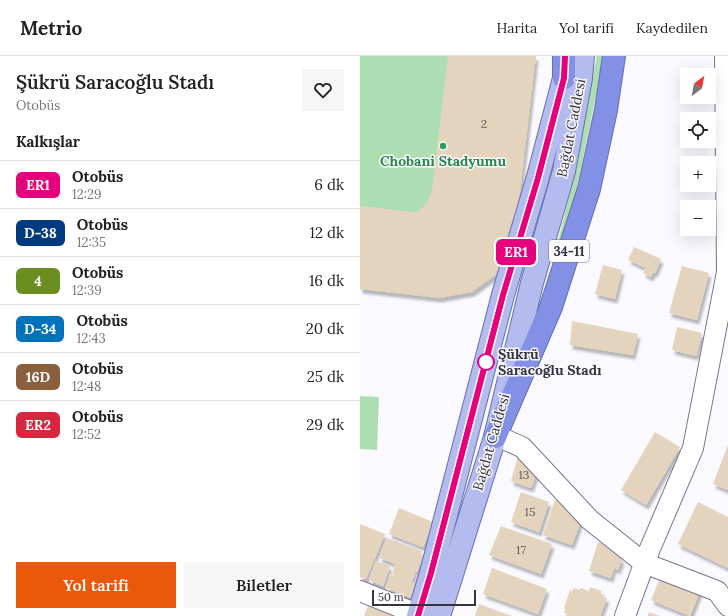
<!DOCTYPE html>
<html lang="tr">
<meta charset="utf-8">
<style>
body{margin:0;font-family:Lora,serif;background:#f6f6f6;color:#222;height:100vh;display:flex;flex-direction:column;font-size:15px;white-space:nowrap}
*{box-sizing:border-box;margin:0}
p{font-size:13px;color:#767676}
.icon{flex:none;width:22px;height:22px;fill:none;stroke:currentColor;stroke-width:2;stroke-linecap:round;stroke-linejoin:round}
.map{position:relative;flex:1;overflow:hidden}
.panel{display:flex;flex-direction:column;background:#fff;width:360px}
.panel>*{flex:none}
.badge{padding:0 8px;border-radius:6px;font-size:14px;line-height:26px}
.needle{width:26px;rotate:32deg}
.buttons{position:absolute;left:320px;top:12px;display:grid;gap:8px}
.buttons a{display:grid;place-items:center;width:36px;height:36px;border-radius:0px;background:#fff;box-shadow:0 4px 16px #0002;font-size:20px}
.scale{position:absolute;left:12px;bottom:10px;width:104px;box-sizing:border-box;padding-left:4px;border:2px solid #36333d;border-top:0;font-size:11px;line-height:14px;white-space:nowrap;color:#36333d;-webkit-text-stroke:3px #faf9fe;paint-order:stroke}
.map>.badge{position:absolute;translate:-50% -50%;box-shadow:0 0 0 2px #fff}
h2{padding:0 16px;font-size:15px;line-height:36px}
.round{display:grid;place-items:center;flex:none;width:42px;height:42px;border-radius:0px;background:#f6f6f6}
.summary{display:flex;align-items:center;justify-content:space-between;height:68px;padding:0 16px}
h1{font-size:19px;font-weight:600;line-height:30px}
.primary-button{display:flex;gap:8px;margin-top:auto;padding:8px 16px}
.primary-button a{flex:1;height:46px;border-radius:0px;background:#ea580c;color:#fff;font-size:16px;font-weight:600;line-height:46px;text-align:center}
.primary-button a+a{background:#f6f6f6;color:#222}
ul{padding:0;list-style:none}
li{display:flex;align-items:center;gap:12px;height:48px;padding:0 16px;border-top:1px solid #e0e0e0}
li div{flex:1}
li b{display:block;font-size:15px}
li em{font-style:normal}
li .badge{min-width:44px;font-weight:700;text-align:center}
header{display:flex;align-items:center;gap:24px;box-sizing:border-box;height:56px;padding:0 20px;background:#fff;border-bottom:1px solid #e0e0e0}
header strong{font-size:19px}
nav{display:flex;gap:22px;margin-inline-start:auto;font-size:14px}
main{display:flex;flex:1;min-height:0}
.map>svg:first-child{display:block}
.green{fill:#addeb2}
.building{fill:#e5d4bd;filter:url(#shadow)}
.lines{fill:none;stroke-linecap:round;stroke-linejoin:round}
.minor-casing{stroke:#79728a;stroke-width:22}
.major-casing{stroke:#676faa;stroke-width:24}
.highway-casing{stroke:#676faa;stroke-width:24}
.minor{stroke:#fff;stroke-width:20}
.major{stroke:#b4bcef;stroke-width:22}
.highway{stroke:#8290e5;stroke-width:22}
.line-casing{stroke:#fff;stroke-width:9}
.line{stroke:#e6007e;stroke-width:6}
.leisure-dot{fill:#2e9e5b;stroke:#faf9fe;stroke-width:1.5}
.stop-dot{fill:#fff;stroke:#e6007e;stroke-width:2}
.labels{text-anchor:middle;stroke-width:3;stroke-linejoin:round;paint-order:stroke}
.number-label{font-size:12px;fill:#625b5d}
.shield{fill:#faf9fe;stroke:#716e77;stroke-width:1}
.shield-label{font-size:13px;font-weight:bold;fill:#36333d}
.street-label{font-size:14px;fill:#36333d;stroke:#faf9fe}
.leisure-label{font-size:14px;font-weight:bold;fill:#27864d;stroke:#faf9fe}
.stop-label{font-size:14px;font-weight:bold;fill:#36333d;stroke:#faf9fe;text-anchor:start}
</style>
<header>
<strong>Metrio</strong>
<nav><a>Harita</a><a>Yol tarifi</a><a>Kaydedilen</a></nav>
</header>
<main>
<section class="panel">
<div class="summary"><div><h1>Şükrü Saracoğlu Stadı</h1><p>Otobüs</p></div><a class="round"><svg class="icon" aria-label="heart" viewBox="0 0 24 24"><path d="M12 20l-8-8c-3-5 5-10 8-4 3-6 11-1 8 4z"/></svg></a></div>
<h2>Kalkışlar</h2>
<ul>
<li><span class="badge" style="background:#e6007e;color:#fff">ER1</span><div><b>Otobüs</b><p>12:29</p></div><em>6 dk</em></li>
<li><span class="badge" style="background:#003b80;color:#fff">D-38</span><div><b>Otobüs</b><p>12:35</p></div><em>12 dk</em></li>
<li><span class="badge" style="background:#6b8e23;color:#fff">4</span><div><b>Otobüs</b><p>12:39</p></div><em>16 dk</em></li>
<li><span class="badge" style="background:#0072bc;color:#fff">D-34</span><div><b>Otobüs</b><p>12:43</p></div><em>20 dk</em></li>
<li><span class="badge" style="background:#8b5e3c;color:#fff">16D</span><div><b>Otobüs</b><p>12:48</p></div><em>25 dk</em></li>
<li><span class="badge" style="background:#d7263d;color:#fff">ER2</span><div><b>Otobüs</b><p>12:52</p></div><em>29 dk</em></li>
</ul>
<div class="primary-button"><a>Yol tarifi</a><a>Biletler</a></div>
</section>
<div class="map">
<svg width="368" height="560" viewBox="0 0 368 560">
<defs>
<filter id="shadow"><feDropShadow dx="2.5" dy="4.5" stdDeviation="1" flood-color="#0004"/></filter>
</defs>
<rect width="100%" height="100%" fill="#faf9fe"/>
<g class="green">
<polygon points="0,0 176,0 155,179 141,215 112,236 79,242 0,233"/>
<polygon points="236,0 244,0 216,136 192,210 215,116 216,99 236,4"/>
<polygon points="0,340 19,341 17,394 0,393"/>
</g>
<g class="building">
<polygon points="88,0 176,0 155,179 141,215 112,236 79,242 0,233 0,150 53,156 59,155 66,148 72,135"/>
<polygon points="274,191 301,203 295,217 293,216 291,221 283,217 286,212 268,204"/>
<polygon points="243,209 262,214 255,243 235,238"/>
<polygon points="322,210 349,217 337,264 309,257"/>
<polygon points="212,265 278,278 273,299 210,289"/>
<polygon points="317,271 342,277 336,300 312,294"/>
<polygon points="295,376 320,391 286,449 261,434"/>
<polygon points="368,389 368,434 353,428"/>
<polygon points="158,400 178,414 171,432 151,425"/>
<polygon points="161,436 189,446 179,476 151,466"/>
<polygon points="195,444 208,448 223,459 212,489 183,479"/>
<polygon points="338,446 368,461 368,512 318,488"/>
<polygon points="39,452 73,466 63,491 29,478"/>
<polygon points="0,468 25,478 6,523 0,521"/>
<polygon points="141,470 192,488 181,518 129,499"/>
<polygon points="27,482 62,495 61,499 63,500 57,516 19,502"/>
<polygon points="238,486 262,493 259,502 262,503 258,514 254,512 251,522 229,515"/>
<polygon points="16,505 30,510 23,530 9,524"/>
<polygon points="35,509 55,516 52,525 32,518"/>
<polygon points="132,512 187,533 178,558 123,538"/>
<polygon points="302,517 341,533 330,560 291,544"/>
<polygon points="30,518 57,528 52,542 26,532"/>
<polygon points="230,531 242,535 240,540 247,542 240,560 211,560 204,557 205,553 204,552 210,534 212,535 214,532 220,534 221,532 229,535"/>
<polygon points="11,542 42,560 4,560"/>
<polygon points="119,548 152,560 115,560"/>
<polygon points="289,556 300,560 288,560"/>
</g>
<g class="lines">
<g class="minor-casing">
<g id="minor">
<polyline points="135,381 146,384 162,391 230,464 284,507 357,535 368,550"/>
<polyline points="0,535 62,560"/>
<polyline points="265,560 289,495 333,392 367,216 365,0"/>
</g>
</g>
<g class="major-casing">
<g id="major">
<polyline points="58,560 71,517 143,239 178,121 204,22 205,3"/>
<polyline points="79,560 135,381 172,227 204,115 221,22 223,0"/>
</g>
</g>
<g class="highway-casing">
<g id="highway">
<polyline points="204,0 204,22"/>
<polyline points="135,381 191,251 229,133 246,54 254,0"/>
</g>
</g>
<use href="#minor" class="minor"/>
<use href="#major" class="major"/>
<use href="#highway" class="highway"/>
</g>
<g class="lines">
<g class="line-casing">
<polyline id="line" points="58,560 71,517 143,239 178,122 204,22 205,0"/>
</g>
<use href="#line" class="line"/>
</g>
<circle class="leisure-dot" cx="83" cy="90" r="4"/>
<circle class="stop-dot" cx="126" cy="306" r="8"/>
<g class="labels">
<g class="number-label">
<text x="124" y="72">2</text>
<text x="164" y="423">13</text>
<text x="170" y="460">15</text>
<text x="161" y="498">17</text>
</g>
<rect class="shield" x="189" y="184" width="40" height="22" rx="3"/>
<g class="shield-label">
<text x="209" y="200">34-11</text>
</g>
<g class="street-label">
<text transform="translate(211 72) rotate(-79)" y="5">Bağdat Caddesi</text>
<text transform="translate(131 386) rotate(-74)" y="5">Bağdat Caddesi</text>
</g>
<g class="leisure-label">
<text x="83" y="110">Chobani Stadyumu</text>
</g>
<g class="stop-label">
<text x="138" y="303">Şükrü<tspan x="138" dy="16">Saracoğlu Stadı</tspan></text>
</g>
</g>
</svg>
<div class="buttons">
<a><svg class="needle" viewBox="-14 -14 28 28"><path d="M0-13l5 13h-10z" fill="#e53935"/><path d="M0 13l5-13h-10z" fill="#767676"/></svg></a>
<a><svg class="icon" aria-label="locate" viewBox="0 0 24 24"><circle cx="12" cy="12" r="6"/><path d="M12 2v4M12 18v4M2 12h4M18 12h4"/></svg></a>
<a>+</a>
<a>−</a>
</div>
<div class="scale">50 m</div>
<b class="badge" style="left:156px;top:196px;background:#e6007e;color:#fff">ER1</b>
</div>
</main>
